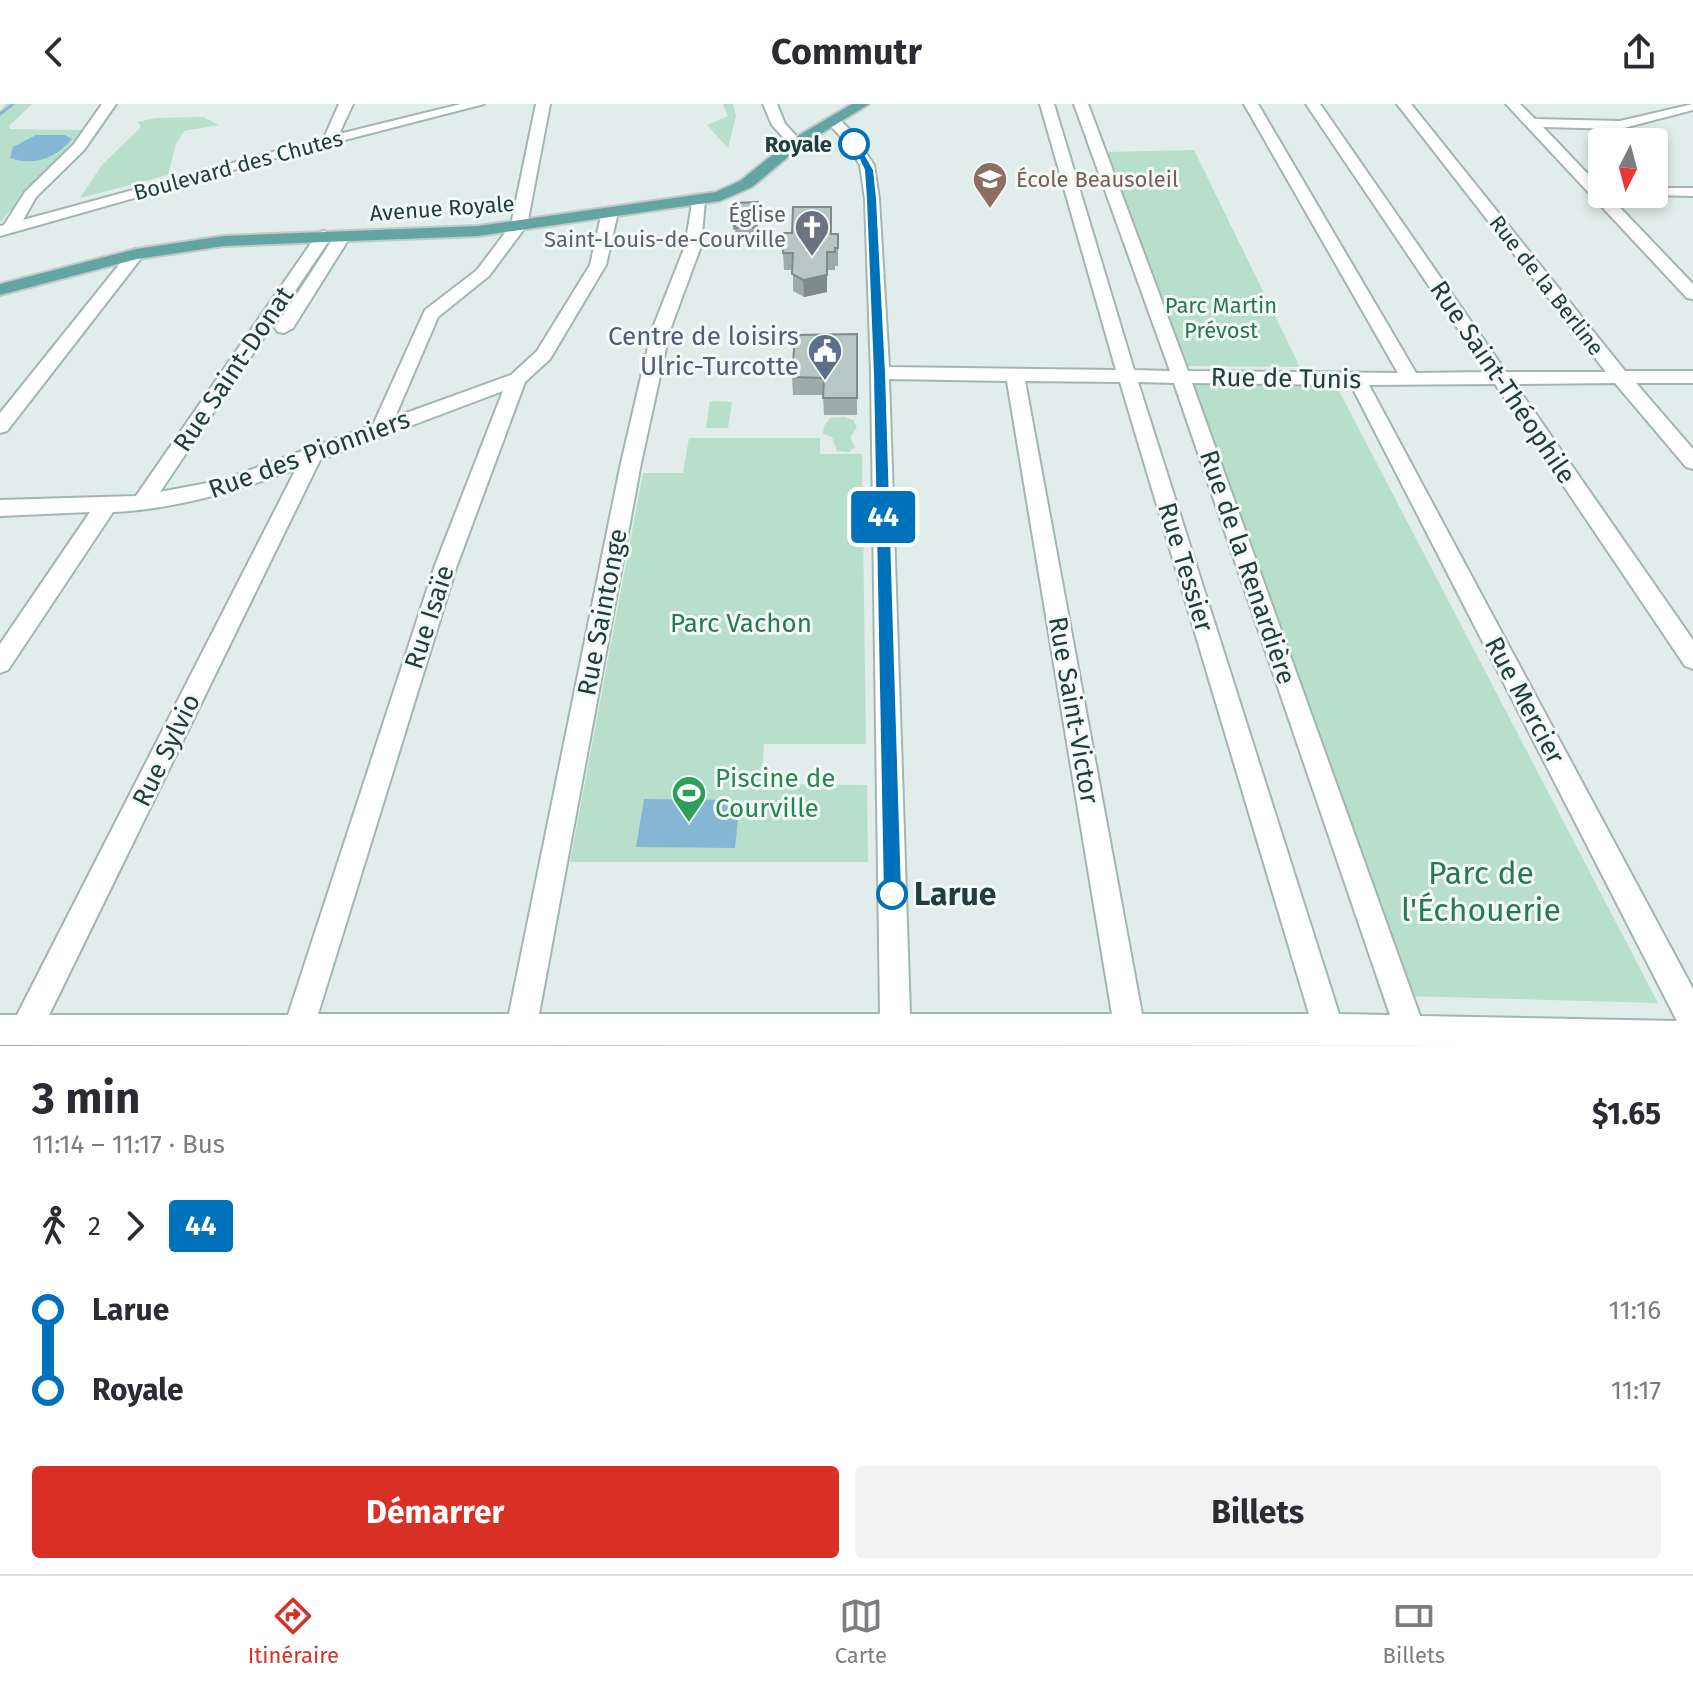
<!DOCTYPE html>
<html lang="fr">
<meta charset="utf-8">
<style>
body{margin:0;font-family:"Fira Sans",sans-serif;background:#f2f2f3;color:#2b2b33;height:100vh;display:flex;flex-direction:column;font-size:30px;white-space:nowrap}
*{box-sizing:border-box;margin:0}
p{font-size:26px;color:#7c7c81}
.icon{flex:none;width:44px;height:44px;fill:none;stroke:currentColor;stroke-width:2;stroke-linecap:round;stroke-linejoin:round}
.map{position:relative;height:942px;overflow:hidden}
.panel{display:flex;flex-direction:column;background:#fff;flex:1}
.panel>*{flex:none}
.badge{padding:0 16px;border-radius:6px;font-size:28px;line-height:52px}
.needle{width:52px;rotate:186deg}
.buttons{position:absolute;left:1588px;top:24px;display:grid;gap:16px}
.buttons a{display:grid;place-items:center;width:80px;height:80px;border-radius:8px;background:#fff;box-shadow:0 4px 12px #0003;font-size:40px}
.map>.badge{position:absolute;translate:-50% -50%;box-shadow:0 0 0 4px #fff}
.legs{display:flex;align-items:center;gap:12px;height:88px;padding:0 32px;font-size:26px}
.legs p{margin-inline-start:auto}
.headline{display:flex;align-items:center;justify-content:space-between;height:136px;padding:0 32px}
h1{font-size:44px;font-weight:700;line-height:60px}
.button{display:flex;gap:16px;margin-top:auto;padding:16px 32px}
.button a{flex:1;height:92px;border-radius:8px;background:#d93025;color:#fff;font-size:32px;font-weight:700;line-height:92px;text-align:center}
.button a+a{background:#f2f2f3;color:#2b2b33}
ul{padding:0 32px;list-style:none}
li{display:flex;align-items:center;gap:28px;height:80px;font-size:30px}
li i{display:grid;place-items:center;width:12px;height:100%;margin:0 10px;background:currentColor}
li i::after{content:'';width:20px;height:20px;margin:-10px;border:6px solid;border-radius:50%;background:#fff}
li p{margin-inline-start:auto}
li:first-child i{background:linear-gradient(#0000 50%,currentColor 0)}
li:last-child i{background:linear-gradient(currentColor 50%,#0000 0)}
header{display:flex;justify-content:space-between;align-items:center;height:104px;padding:0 32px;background:#fff;font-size:36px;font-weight:700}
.menu{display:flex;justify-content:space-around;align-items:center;height:112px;border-top:2px solid #e1e1e2;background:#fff;font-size:22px;color:#7c7c81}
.menu a{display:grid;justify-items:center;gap:4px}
.menu .active{color:#d93025}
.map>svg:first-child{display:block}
.green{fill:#b8dfcb}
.water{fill:#85b7d5}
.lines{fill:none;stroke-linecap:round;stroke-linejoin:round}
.stream{stroke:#85b7d5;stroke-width:3}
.minor-casing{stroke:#a3b5b3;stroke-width:4}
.major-casing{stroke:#c1c9c9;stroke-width:4}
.minor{fill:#fff;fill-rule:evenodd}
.major{fill:#63a5a2;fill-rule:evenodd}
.wall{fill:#9daba9}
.shaded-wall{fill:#7f8b89}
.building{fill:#b6c7c4;stroke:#7f8b89;stroke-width:2}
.line-1{fill:#0072bc;stroke:#fff;stroke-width:2}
.stop-1-dot{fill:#fff;stroke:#0072bc;stroke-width:4}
.labels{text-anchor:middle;stroke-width:6;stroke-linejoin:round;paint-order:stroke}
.far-stop-label{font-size:22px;font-weight:bold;fill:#203e3d;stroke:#f2f9f7;text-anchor:end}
.far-street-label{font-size:22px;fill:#203e3d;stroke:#f2f9f7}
.far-education-label{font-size:22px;fill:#785e54;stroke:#f2f9f7;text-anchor:start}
.far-worship-label{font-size:22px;fill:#5b616d;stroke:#f2f9f7;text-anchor:end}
.far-park-label{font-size:22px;fill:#287858;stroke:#f2f9f7}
.service-label{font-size:26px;fill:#4e5e75;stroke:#f2f9f7;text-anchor:end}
.street-label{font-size:26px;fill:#203e3d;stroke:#f2f9f7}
.park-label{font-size:26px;fill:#287858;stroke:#f2f9f7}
.leisure-label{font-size:26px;fill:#27864d;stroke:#f2f9f7;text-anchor:start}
.near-park-label{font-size:32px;fill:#287858;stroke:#f2f9f7}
.near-stop-label{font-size:32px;font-weight:bold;fill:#203e3d;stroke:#f2f9f7;text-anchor:start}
</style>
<header><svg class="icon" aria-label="back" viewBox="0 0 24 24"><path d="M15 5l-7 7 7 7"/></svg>Commutr<svg class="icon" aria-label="share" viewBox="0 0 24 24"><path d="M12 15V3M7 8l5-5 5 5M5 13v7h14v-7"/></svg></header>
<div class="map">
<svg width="1693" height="942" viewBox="0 0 1693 942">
<rect width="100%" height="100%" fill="#e1edea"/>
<g class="green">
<polygon points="6,0 32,0 9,22 10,25 83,26 0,118 0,7"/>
<polygon points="723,0 733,0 736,12 728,44 707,21 728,12"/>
<polygon points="203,13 219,21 184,27 176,40 168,71 80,94 102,61 141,23 138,18 155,14"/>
<polygon points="1194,46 1300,263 1187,262 1107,48"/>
<polygon points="1194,281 1337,283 1658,899 1406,892"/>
<polygon points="710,297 732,298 728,324 706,324"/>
<polygon points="844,313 853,316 857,323 850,333 855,343 849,348 837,347 832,333 823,330 824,322 830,314"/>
<polygon points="689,334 820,334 820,350 862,350 866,640 764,640 761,680 867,681 868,758 570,758 643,369 683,369"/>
</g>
<g class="water">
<path d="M36,31H65L72,35C55,55 35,62 10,54L13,43Z"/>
<polygon points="644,695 740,696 735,744 636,743"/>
</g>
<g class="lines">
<polyline class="stream" points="0,10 13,0"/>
<g class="minor-casing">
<g id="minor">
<polygon points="102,0 116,0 84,46 36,93 23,116 324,34 339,0 353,0 339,30 461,0 484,0 275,54 0,132 0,122 4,121 25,88 74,40"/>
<path d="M536,0H550L527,121L489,172L438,213L395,313L511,271L537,247L590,161L602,108L610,103L618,108L606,161L550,255L525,278L456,464L318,910H509L621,359L652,226L685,142L693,93L698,92L705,96L701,142L670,226L641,359L539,910H880L871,269L865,95L860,61L843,35L825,16L837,13L853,29L874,61L879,95L889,263L1116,266L1040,0H1054L1134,266L1170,267L1074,0H1088L1188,267L1398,269L1244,0H1258L1416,269L1487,268L1306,0H1320L1506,268H1606L1397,0H1411L1625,267H1693V279H1636L1693,345V365L1686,363L1615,279L1515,280L1693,536V565L1685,562L1495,280L1369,281L1693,885V942L0,941V911H17L296,365C236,387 177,405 113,408L8,566L0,569V540L90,408L0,412V396L136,392L318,129L324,127L332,132L160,388L223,376L373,321L425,206L477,166L511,121ZM889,275L1007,277L1112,910H910ZM1025,277L1120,278L1309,910H1142ZM1138,278L1174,279L1390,911L1339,910ZM1192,279L1351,281L1677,917L1420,912ZM503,287L434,464L288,911H49L320,356Z"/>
<polygon points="763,0 777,0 785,20 803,39 801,42 791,42 772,21"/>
<polygon points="1506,0 1520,0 1535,15 1620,17 1693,0 1693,6 1620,25 1543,23 1602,85 1602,90 1607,90 1693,180 1693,195 1687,194"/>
<polygon points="1654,84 1693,84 1693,92 1649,91 1654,90"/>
<polygon points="342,128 350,133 293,224 284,229 278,228 275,224 336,130"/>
<polygon points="136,145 142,147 142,153 7,327 0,329 0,309 130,147"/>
</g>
</g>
<g class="major-casing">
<polygon id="major" points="852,0 869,0 801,42 752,83 720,97 478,132 224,142 137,155 0,191 0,180 136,145 224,132 478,122 716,88 740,77 791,36"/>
</g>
<use href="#minor" class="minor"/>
<use href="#major" class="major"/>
</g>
<g class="wall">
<polygon points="758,98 759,107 757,132 736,132 735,126 733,126 732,117"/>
<polygon points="831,130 838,130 838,162 835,162 835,166 827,166 827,188 804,193 793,187 793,166 784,166 783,149"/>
<polygon points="857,230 857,311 824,311 823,291 793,291 792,273"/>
</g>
<g class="shaded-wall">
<polygon points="758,98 759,107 757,132 756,123"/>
<polygon points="827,148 827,188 804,193 803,176"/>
</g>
<g class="building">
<polygon points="758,98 756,123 735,124 735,117 732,117 734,99"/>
<polygon points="793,103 831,103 831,130 838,130 838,144 835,144 835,148 827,148 827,171 803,176 792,170 793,149 783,149 784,129 792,129"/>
<polygon points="857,230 857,294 823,294 824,274 792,273 795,231"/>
</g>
<polygon class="line-1" points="851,38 858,38 874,66 877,95 886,269 902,790 900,797 892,800 885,797 883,790 873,269 866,95 864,66"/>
<defs>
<g id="school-pin" transform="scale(1.8)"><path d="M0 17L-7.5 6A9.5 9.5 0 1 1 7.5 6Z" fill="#8d6e63" stroke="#f2f9f7"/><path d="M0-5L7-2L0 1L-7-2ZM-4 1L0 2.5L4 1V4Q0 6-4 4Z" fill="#fff"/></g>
<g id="church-pin" transform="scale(1.8)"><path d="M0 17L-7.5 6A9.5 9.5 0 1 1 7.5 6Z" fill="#6b7280" stroke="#f2f9f7"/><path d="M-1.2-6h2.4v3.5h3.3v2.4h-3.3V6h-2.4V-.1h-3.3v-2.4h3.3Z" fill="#fff"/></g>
<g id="civic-pin" transform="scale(1.8)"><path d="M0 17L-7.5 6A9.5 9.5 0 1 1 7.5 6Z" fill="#5c6f8a" stroke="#f2f9f7"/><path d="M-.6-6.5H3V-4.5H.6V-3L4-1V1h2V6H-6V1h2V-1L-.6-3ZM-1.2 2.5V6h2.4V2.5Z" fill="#fff"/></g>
<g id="stadium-pin" transform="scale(1.8)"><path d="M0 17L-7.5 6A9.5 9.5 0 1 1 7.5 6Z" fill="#2e9e5b" stroke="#f2f9f7"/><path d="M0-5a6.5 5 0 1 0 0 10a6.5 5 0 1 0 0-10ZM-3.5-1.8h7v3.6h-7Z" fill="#fff"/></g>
</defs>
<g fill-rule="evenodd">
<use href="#school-pin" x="990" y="75"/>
<use href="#church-pin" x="812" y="123"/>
<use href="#civic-pin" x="825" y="247"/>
<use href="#stadium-pin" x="689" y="689"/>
</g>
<g class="stop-1-dot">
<circle cx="854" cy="40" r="14"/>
<circle cx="892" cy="790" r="14"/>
</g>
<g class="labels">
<g class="far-stop-label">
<text x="832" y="48">Royale</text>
</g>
<g class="far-street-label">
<text transform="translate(238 61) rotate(-15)" y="8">Boulevard des Chutes</text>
<text transform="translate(442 104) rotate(-4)" y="8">Avenue Royale</text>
<text transform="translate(1547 181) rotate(52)" y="8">Rue de la Berline</text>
</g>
<g class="far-education-label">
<text x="1016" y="83">École Beausoleil</text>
</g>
<g class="far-worship-label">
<text x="786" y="118">Église<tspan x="786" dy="25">Saint-Louis-de-Courville</tspan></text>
</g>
<g class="far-park-label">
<text x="1221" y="209">Parc Martin<tspan x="1221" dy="25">Prévost</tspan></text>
</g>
<g class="service-label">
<text x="799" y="241">Centre de loisirs<tspan x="799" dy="30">Ulric-Turcotte</tspan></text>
</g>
<g class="street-label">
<text transform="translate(233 265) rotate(-56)" y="9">Rue Saint-Donat</text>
<text transform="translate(1286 274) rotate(1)" y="9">Rue de Tunis</text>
<text transform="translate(1503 278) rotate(56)" y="9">Rue Saint-Théophile</text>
<text transform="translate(309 350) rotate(-20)" y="9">Rue des Pionniers</text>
<text transform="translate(1186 463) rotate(73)" y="9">Rue Tessier</text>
<text transform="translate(1248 463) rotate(71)" y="9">Rue de la Renardière</text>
<text transform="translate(602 508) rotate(-79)" y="9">Rue Saintonge</text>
<text transform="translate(429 513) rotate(-72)" y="9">Rue Isaïe</text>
<text transform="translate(1525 596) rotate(62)" y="9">Rue Mercier</text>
<text transform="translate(1074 606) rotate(80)" y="9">Rue Saint-Victor</text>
<text transform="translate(166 646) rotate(-64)" y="9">Rue Sylvio</text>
</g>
<g class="park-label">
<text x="741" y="528">Parc Vachon</text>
</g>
<g class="leisure-label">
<text x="715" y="683">Piscine de<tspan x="715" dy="30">Courville</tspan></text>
</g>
<g class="near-park-label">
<text x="1481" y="780">Parc de<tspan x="1481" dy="37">l'Échouerie</tspan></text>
</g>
<g class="near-stop-label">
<text x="914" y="801">Larue</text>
</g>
</g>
</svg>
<div class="buttons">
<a><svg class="needle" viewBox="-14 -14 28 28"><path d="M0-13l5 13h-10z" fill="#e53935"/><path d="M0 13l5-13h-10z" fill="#7c7c81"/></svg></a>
</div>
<b class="badge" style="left:883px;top:413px;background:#0072bc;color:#fff">44</b>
</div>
<section class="panel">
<div class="headline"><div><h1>3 min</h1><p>11:14 – 11:17 · Bus</p></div><b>$1.65</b></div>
<div class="legs"><svg class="icon" aria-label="walk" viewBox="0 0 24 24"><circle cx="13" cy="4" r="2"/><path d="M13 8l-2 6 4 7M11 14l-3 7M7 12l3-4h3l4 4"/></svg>2<svg class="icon" aria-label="forward" viewBox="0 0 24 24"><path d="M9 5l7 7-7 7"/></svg><b class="badge" style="background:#0072bc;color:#fff">44</b></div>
<ul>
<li><i style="color:#0072bc"></i><b>Larue</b><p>11:16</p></li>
<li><i style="color:#0072bc"></i><b>Royale</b><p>11:17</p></li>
</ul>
<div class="button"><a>Démarrer</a><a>Billets</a></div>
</section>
<nav class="menu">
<a class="active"><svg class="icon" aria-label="directions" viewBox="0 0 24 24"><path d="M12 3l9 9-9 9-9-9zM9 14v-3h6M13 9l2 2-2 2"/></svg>Itinéraire</a>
<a><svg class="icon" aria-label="map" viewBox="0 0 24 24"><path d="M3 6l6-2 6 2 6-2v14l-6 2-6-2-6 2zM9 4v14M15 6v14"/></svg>Carte</a>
<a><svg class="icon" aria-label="tickets" viewBox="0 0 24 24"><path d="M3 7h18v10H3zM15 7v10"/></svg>Billets</a>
</nav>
